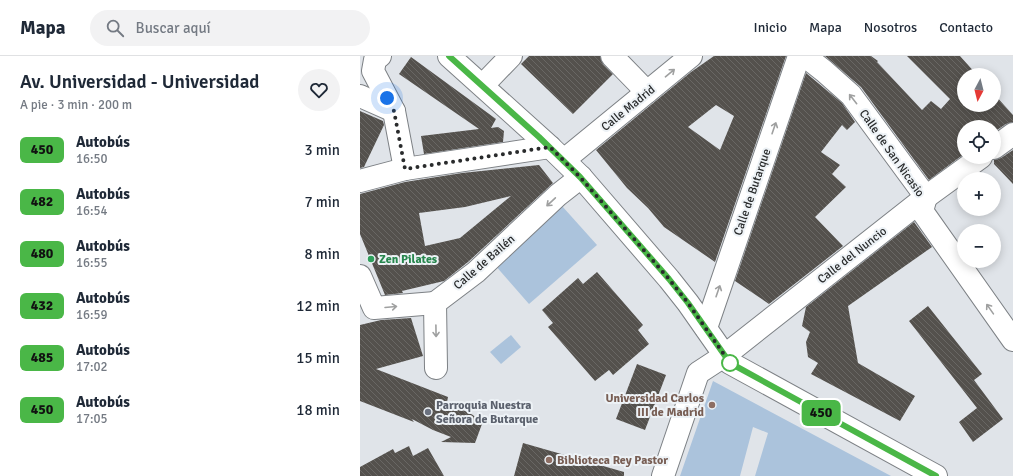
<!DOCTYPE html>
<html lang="es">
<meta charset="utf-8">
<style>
body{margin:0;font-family:Signika,sans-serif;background:#f2f2f3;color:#1f2937;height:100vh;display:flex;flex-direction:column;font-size:15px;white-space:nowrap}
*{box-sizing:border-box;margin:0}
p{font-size:13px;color:#747a83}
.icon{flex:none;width:22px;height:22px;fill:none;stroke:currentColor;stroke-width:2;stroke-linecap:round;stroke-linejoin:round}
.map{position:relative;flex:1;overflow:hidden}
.drawer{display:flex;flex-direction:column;background:#fff;width:360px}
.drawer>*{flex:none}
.badge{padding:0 8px;border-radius:6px;font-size:14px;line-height:26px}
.needle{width:26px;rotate:187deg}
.buttons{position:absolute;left:597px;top:12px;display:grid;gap:8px}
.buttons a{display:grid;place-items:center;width:44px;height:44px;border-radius:50%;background:#fff;box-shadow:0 2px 10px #0003;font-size:20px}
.you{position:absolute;width:20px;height:20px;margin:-10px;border:3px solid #fff;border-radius:50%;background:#1a73e8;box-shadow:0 0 0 6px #1a73e833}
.map>.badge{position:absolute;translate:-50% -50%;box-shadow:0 0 0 2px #fff}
.round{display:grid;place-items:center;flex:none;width:42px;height:42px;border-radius:21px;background:#f2f2f3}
.overview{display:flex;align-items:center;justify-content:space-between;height:68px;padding:0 20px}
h1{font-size:19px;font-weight:600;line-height:30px}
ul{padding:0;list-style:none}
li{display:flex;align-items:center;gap:12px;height:52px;padding:0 20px}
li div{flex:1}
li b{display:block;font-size:15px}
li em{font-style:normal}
li .badge{min-width:44px;font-weight:700;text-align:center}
header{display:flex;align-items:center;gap:24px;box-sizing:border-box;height:56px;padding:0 20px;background:#fff;border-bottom:1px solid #e0e1e3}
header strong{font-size:19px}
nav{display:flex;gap:22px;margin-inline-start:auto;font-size:14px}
.search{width:280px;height:36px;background:#f2f2f3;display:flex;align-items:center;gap:10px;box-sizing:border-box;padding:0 14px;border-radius:22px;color:#747a83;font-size:15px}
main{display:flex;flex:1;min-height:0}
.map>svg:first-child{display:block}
.green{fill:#abc3dc}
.building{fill:url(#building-back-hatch);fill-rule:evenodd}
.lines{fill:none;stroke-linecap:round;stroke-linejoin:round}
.minor-casing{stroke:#7d8185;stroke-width:24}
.major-casing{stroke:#7d8185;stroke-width:24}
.minor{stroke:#fff;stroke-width:22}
.major{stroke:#fff;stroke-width:22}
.oneway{stroke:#9fa0a0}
.line-casing{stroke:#fff;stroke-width:9}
.line{stroke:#4ab747;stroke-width:6}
.walk{stroke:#292b2c;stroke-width:4;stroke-dasharray:0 7.2}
.leisure-dot{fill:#2e9e5b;stroke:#edf2f6;stroke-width:1.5}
.stop-dot{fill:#fff;stroke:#4ab747;stroke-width:2}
.education-dot{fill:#8d6e63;stroke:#edf2f6;stroke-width:1.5}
.worship-dot{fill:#6b7280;stroke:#edf2f6;stroke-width:1.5}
.labels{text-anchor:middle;stroke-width:4;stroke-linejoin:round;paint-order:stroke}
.street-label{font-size:12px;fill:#292b2c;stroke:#edf2f6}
.leisure-label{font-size:12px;font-weight:bold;fill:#27864d;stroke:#edf2f6;text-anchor:start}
.education-label{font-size:12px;font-weight:bold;fill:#785e54;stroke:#edf2f6;text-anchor:end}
.worship-label{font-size:12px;font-weight:bold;fill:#5b616d;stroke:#edf2f6;text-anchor:start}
</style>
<header>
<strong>Mapa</strong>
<div class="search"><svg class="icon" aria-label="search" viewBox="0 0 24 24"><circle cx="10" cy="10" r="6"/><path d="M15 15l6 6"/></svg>Buscar aquí</div>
<nav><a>Inicio</a><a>Mapa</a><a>Nosotros</a><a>Contacto</a></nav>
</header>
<main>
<section class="drawer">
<div class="overview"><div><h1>Av. Universidad - Universidad</h1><p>A pie · 3 min · 200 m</p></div><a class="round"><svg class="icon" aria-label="heart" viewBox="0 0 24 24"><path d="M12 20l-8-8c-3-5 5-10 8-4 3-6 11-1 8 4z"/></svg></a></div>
<ul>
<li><span class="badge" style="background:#4ab747;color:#111">450</span><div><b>Autobús</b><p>16:50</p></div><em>3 min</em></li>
<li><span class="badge" style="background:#4ab747;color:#111">482</span><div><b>Autobús</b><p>16:54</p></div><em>7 min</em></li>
<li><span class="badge" style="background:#4ab747;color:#111">480</span><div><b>Autobús</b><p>16:55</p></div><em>8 min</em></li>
<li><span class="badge" style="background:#4ab747;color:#111">432</span><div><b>Autobús</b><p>16:59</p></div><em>12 min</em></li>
<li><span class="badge" style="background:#4ab747;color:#111">485</span><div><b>Autobús</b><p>17:02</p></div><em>15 min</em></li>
<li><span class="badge" style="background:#4ab747;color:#111">450</span><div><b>Autobús</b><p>17:05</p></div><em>18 min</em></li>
</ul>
</section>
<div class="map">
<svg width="653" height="420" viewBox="0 0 653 420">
<defs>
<pattern id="building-back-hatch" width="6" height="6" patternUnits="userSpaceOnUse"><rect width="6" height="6" fill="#54514d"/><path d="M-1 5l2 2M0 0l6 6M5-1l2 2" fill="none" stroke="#696764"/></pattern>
</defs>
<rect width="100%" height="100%" fill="#e0e4e9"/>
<g class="green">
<polygon points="202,150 237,189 169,248 134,208"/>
<polygon points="151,279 161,291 141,308 130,296"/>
<polygon points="353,325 531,420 395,420 408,377 393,371 380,420 320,420"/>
</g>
<g class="building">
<polygon points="169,0 240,0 243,8 253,18 213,58 161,8"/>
<path d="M354,0H426L355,206L304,171L288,152L267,132L236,94L331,16ZM356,49L374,60L360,94L328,71Z"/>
<polygon points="465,0 511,0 518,5 517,6 562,54 571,45 581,53 590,43 547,0 600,0 617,19 604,19 604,49 634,49 634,38 653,59 653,66 646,68 634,76 634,71 604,71 604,98 569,124 501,31"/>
<polygon points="51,1 136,63 131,72 138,71 144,75 143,86 64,98 61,80 119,73 39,18"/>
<polygon points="446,17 482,47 495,66 487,74 482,69 461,96 480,109 472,118 486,131 455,161 483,190 409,248 375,225"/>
<polygon points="0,55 23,65 24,69 4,111 0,112"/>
<polygon points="653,94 653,128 634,108 634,104 641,102"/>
<path d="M179,109L193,127L108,206L84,225L42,235L43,237L25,239L0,178V138L45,126L102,117ZM151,140L100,182L65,190L59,157L105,151Z"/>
<polygon points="554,166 572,191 488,250 498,307 555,340 540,365 451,318 458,307 448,301 446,286 450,276 442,270 446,251"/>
<polygon points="237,216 283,269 278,274 289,288 253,319 249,314 235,325 188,271 193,267 182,254 218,222 223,228"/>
<polygon points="568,250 622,318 614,324 643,363 613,386 599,366 617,352 549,265"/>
<polygon points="51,262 63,300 16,313 88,341 87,346 113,359 122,368 115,387 81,386 91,381 73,374 52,363 54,366 0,345 0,269 21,264"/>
<polygon points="277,308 306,319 285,374 256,363"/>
<polygon points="163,387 264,416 264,420 154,420"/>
<polygon points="49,390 53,400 68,392 84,420 0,420 0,411 33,393 35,397"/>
</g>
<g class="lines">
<g class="minor-casing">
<g id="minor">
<polyline points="20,0 15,4 13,15 34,55 45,113"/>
<polyline points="252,0 287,36"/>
<polyline points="445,0 464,15 491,39 566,141 562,155 653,284"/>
<polyline points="123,29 151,0"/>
<polyline points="0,40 34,55"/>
<polyline points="634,92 653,78"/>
<polyline points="204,104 331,0"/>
<polyline points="0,125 45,113 190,91"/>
<polyline points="0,220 14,252 75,247"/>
<polyline points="75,247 116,216 198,139 221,121"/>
<polyline points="75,247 76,312"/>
<polyline points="346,272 439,0"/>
<polyline points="303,420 338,317 364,300 566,141 621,101"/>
</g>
</g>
<g class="major-casing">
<polyline id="major" points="89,0 190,91 221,121 309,223 328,247 370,307 576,420"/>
</g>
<use href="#minor" class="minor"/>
<use href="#major" class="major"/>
</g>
<defs><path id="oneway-shaft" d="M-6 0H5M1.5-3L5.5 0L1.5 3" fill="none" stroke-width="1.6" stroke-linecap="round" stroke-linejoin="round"/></defs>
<g class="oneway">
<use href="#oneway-shaft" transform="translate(310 17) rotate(-40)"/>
<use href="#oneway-shaft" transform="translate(493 43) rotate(-128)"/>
<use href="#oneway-shaft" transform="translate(414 72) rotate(-71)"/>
<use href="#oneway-shaft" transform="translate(191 146) rotate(137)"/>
<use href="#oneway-shaft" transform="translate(358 235) rotate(-71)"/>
<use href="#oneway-shaft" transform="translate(31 251) rotate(-5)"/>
<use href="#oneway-shaft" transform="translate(630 253) rotate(-125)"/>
<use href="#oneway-shaft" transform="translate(76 275) rotate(89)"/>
</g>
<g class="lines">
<g class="line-casing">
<polyline id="line" points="89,0 179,81 220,121 309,223 328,247 370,307 576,420"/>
</g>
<use href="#line" class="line"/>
<polyline class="walk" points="27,42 34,55 45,113 190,91 220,121 309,223 328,247 370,307"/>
</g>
<circle class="leisure-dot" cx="11" cy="203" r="4"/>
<circle class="stop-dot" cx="370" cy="307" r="8"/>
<g class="education-dot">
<circle cx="352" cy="349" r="4"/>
<circle cx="189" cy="404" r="4"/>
</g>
<circle class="worship-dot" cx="68" cy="356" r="4"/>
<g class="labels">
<g class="street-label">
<text transform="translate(268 52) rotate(-39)" y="4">Calle Madrid</text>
<text transform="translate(532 97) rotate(55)" y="4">Calle de San Nicasio</text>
<text transform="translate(392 136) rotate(-71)" y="4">Calle de Butarque</text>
<text transform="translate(492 199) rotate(-38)" y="4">Calle del Nuncio</text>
<text transform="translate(124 206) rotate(-41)" y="4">Calle de Bailén</text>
</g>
<g class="leisure-label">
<text x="19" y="207">Zen Pilates</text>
</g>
<g class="education-label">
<text x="344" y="346">Universidad Carlos<tspan x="344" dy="14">III de Madrid</tspan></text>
<text x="197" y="408" text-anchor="start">Biblioteca Rey Pastor</text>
</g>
<g class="worship-label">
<text x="76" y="353">Parroquia Nuestra<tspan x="76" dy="14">Señora de Butarque</tspan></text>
</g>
</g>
</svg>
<div class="buttons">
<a><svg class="needle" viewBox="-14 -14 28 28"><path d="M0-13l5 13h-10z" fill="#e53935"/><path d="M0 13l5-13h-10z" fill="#747a83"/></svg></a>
<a><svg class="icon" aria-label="locate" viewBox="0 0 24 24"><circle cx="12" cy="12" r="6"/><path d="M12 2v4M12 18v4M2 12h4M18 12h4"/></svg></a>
<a>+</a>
<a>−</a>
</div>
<div class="you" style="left:27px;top:42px"></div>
<b class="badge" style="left:461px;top:357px;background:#4ab747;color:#111">450</b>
</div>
</main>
